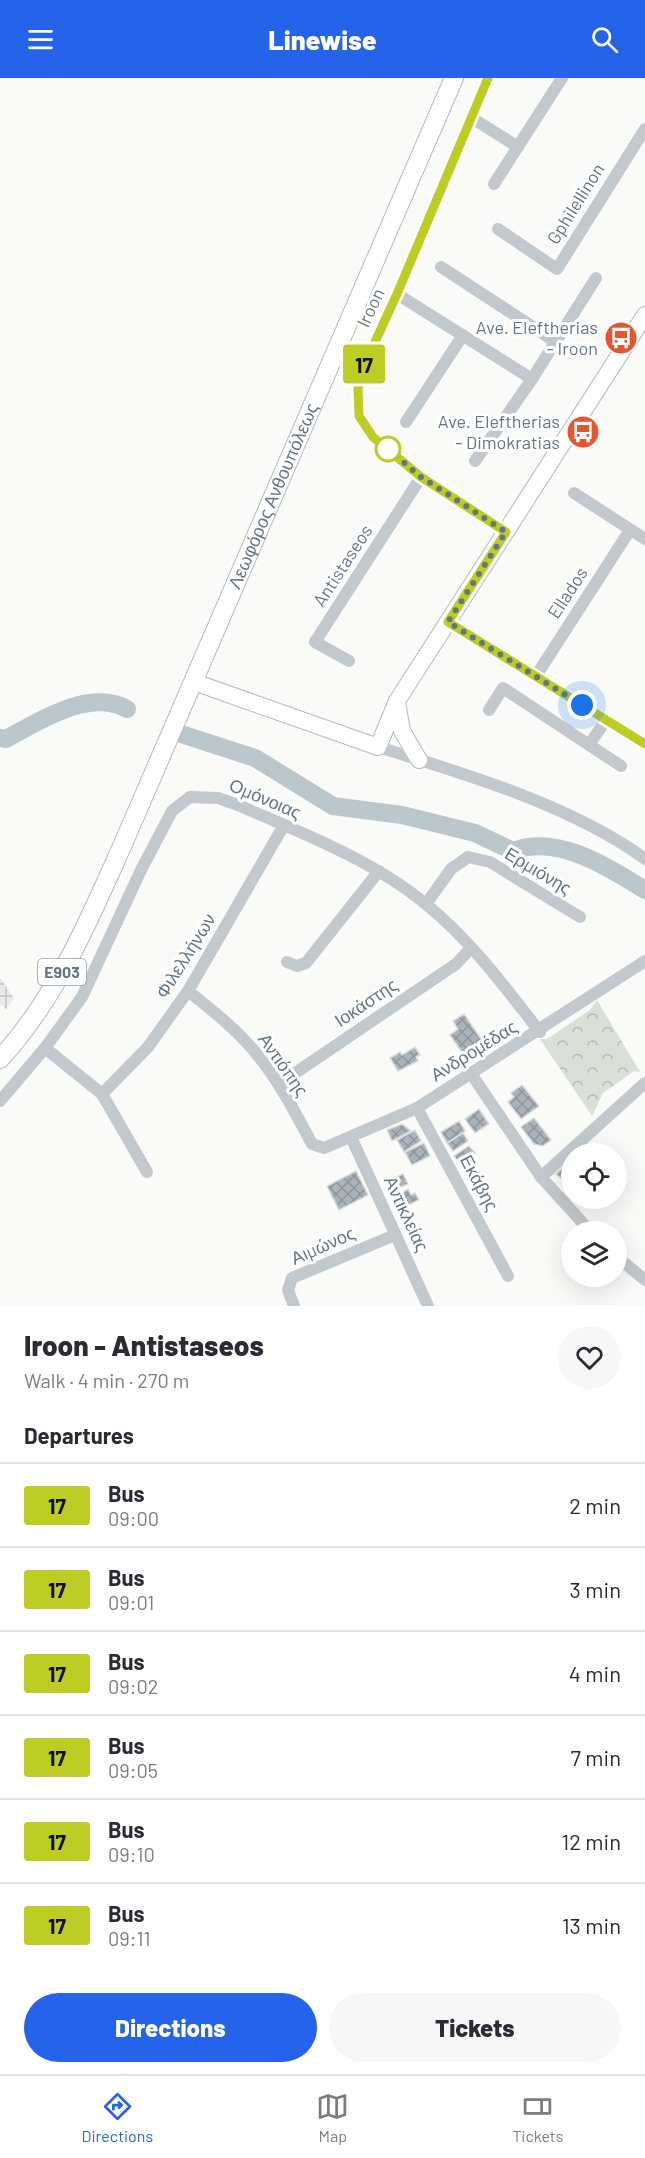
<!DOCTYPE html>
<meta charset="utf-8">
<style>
body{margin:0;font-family:Barlow,sans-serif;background:#f7f7f7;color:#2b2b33;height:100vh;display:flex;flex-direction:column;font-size:22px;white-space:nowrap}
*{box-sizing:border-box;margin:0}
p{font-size:20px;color:#7c7c81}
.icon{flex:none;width:33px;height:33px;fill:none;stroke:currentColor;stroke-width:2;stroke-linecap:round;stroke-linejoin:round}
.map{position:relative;height:1228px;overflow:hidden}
.sheet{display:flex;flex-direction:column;background:#fff;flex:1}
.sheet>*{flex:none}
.badge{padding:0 12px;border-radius:4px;font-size:21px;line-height:39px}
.tools{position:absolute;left:561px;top:1065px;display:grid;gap:12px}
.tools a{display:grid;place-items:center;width:66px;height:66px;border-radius:50%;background:#fff;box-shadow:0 6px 24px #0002;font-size:30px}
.you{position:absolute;width:30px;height:30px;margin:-15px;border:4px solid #fff;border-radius:50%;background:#1a73e8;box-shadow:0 0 0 9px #1a73e833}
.map>.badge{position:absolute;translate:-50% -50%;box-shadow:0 0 0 3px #fff}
h2{padding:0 24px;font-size:22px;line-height:54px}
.round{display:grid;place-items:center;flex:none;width:63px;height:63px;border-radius:32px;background:#f7f7f7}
.summary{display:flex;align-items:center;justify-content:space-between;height:102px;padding:0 24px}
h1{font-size:28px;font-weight:800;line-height:45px}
.action{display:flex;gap:12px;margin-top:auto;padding:12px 24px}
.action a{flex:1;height:69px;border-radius:36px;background:#2563eb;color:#fff;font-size:24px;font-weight:800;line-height:69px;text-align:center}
.action a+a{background:#f7f7f7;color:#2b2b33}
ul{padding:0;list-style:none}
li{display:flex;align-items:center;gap:18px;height:84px;padding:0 24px;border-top:2px solid #e1e1e2}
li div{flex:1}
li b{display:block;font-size:22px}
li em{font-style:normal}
li .badge{min-width:66px;font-weight:700;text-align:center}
header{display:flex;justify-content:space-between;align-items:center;height:78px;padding:0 24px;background:#2563eb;color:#fff;font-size:27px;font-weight:800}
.dock{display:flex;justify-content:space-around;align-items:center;height:84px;border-top:2px solid #e1e1e2;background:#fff;font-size:16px;color:#7c7c81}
.dock a{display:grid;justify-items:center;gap:3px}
.dock .current{color:#2563eb}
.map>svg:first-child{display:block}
.industrial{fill:url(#industrial-grid)}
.forest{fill:url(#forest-crowns)}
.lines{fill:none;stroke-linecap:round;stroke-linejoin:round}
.river{stroke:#bbc7cb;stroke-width:18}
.building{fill:url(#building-cross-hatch);stroke:#dcdcda;stroke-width:1.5}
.secondary-casing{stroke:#b3babf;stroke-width:18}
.primary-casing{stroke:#b5babe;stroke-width:20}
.minor{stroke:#c3c8cc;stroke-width:12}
.secondary{stroke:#fff;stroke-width:16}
.primary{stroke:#fff;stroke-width:18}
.line-casing{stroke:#fff;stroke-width:14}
.line{stroke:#bdcd24;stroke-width:9}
.walk{stroke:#657683;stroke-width:6;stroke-dasharray:0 10.8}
.stop-dot{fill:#fff;stroke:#bdcd24;stroke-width:3}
.labels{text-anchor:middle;stroke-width:6;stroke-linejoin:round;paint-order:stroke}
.shield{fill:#fff;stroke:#939fa8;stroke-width:1.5}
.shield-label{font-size:16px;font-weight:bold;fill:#657683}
.street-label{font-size:18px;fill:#657683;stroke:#fff}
.poi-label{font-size:18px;fill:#657683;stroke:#fff;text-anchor:end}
</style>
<header><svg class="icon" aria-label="menu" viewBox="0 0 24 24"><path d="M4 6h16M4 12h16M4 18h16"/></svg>Linewise<svg class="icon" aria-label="search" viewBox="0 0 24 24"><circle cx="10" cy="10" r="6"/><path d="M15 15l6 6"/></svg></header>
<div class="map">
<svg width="645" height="1228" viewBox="0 0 645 1228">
<defs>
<pattern id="industrial-grid" width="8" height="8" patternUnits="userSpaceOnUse" patternTransform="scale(1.5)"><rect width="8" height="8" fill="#e8e9e9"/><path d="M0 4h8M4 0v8" fill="none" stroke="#c0c1c2"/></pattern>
<pattern id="forest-crowns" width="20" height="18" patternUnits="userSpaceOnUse" patternTransform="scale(1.5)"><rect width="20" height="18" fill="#dadfd7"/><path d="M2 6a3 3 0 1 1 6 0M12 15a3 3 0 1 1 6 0" fill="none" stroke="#b4b9b4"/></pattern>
<pattern id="building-cross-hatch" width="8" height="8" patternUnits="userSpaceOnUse" patternTransform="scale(1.5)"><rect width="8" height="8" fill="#aab3b9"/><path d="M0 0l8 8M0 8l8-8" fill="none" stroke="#8e969c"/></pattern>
</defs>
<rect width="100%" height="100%" fill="#fafaf8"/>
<polygon class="industrial" points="0,900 14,920 6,931 0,926"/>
<polygon class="forest" points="597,922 640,994 634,993 603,1015 592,1038 540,961 547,961 590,932"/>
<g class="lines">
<g class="river">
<path d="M181,656L255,680L333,728L402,737L475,755L513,773C558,756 608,789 645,812"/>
<path d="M0,660L6,661C39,643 90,610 127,631"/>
</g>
</g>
<g class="building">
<polygon points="464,936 483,964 464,977 450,957 458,951 453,943"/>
<polygon points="415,969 420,977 416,979 418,983 398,993 390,980 400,974 402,977"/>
<polygon points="522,1007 539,1028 521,1041 508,1024 514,1019 511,1015"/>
<polygon points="479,1031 489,1046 475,1055 465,1041"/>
<polygon points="534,1040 551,1062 543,1068 534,1066 521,1049"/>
<polygon points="459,1043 465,1053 447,1065 441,1054"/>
<polygon points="402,1046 411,1053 392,1063 387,1052"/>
<polygon points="415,1052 421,1063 404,1074 397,1062"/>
<polygon points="463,1055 468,1063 453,1073 447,1065"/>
<polygon points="424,1065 430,1078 412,1087 405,1074"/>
<polygon points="469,1068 475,1075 460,1086 454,1078"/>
<polygon points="572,1080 572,1110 556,1096"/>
<polygon points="356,1093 368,1117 339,1132 327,1108"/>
<polygon points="403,1096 408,1106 391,1113 387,1103"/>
<polygon points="408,1111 411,1117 415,1115 419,1122 399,1131 394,1120"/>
</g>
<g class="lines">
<g class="secondary-casing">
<g id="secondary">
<polyline points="194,604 378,669 397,623 645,237"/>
<polyline points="397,624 402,653 419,682"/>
</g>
</g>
<g class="primary-casing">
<g id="primary">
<path id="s1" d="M0,981C57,919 89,842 123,766L454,0"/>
</g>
</g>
<g class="minor">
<polyline points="489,0 397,216 363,290 358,311 359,338 373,359 421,399 506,454"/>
<polyline points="472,40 518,69"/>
<polyline points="494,106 562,0"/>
<polyline points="498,151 557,191 645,51"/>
<polyline points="441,189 556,264"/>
<polyline points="397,216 532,301"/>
<polyline points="406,344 463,257"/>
<polyline points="475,383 532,301 596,200"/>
<polyline points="574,415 645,461"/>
<polyline points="448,544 645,666"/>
<polyline points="349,583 315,564 421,399"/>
<polyline points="536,598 630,452"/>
<polyline points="489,632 503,610 621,688"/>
<polyline points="589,667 606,642"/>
<path d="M378,669C463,695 573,728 645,781"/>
<polyline points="426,826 451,791 468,779 490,784 580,839"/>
<polyline points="287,884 297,888 306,885 379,793"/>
<path d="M188,913C213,933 239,953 259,979C280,1005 296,1036 312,1066L324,1070L417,1030L645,883"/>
<polyline points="45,970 102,1016 147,1094"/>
<polyline points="472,997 541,1099 591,1154"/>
<polyline points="279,1006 456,886 471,870"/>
<polyline points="102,1016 148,969 188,913 284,747"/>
<path d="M0,1023L45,970L82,919L141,792L172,733L190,719L218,720L238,727C302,755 373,782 427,827C471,863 505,909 540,954"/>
<polyline points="417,1030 508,1198"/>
<polyline points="351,1059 428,1228"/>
<polyline points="541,1099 645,1005"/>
<polyline points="616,1178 645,1202"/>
<polyline points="294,1228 288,1212 292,1200 395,1157"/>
</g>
<use href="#secondary" class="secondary"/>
<use href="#primary" class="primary"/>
</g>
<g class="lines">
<g class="line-casing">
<polyline id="line" points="488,0 397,216 363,290 358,311 359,338 373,359 421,399 506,454 448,544 645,666"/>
</g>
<use href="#line" class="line"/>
<polyline class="walk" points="388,371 421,399 506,454 448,544 582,627"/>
</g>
<defs>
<g id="bus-disc" transform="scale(1.725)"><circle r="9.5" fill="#e4572e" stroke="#fff"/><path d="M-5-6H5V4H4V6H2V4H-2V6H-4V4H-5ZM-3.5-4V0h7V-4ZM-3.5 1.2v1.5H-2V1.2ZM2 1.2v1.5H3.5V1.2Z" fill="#fff"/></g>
</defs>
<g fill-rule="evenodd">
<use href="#bus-disc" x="621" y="260"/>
<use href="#bus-disc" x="583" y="354"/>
</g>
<circle class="stop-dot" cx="388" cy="371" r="12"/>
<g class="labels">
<rect class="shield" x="38" y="881" width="48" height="26" rx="4.5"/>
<g class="shield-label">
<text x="62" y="900">E903</text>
</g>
<g class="street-label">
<text transform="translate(576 126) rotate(-58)" y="6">Gphilellinon</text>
<text transform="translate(371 230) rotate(-65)" y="6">Iroon</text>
<text dy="6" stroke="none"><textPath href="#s1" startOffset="628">Λεωφόρος Ανθουπόλεως</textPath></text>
<text transform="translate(343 488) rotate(-57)" y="6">Antistaseos</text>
<text transform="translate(568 515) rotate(-57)" y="6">Ellados</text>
<text transform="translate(265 721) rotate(23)" y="6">Ομόνοιας</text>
<text transform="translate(538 793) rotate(31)" y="6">Ερμιόνης</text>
<text transform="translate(186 878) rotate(-58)" y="6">Φιλελλήνων</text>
<text transform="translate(366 925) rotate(-34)" y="6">Ιοκάστης</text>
<text transform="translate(474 973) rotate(-32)" y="6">Ανδρομέδας</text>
<text transform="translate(283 987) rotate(55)" y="6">Αντιόπης</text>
<text transform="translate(479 1105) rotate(62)" y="6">Εκάβης</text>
<text transform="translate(406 1136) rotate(65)" y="6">Αντικλείας</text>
<text transform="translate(323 1168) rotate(-24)" y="6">Αιμώνος</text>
</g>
<g class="poi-label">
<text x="598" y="256">Ave. Eleftherias<tspan x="598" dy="21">- Iroon</tspan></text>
<text x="560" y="350">Ave. Eleftherias<tspan x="560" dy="21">- Dimokratias</tspan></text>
</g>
</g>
</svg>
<div class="tools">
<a><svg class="icon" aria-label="locate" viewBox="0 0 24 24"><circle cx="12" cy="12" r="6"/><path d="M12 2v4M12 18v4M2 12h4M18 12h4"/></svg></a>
<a><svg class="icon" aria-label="layers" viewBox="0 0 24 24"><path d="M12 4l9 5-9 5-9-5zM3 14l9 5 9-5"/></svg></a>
</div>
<div class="you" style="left:582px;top:627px"></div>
<b class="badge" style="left:364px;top:286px;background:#bdcd24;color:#111">17</b>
</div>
<section class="sheet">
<div class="summary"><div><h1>Iroon - Antistaseos</h1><p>Walk · 4 min · 270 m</p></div><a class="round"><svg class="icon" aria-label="heart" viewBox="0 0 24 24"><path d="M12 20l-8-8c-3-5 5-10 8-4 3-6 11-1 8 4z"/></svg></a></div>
<h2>Departures</h2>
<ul>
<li><span class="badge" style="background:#bdcd24;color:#111">17</span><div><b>Bus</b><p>09:00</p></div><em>2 min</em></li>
<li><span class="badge" style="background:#bdcd24;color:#111">17</span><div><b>Bus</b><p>09:01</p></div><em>3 min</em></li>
<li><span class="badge" style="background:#bdcd24;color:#111">17</span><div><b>Bus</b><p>09:02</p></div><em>4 min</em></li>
<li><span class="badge" style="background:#bdcd24;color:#111">17</span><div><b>Bus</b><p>09:05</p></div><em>7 min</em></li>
<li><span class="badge" style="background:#bdcd24;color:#111">17</span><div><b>Bus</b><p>09:10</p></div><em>12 min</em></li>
<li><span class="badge" style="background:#bdcd24;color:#111">17</span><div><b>Bus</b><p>09:11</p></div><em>13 min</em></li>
</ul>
<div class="action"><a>Directions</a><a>Tickets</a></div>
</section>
<nav class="dock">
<a class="current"><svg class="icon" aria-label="directions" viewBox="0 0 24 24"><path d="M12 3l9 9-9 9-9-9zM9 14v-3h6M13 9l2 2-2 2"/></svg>Directions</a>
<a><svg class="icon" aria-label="map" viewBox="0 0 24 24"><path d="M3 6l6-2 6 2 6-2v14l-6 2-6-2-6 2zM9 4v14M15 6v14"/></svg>Map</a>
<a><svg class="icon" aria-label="tickets" viewBox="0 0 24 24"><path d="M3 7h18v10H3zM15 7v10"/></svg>Tickets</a>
</nav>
